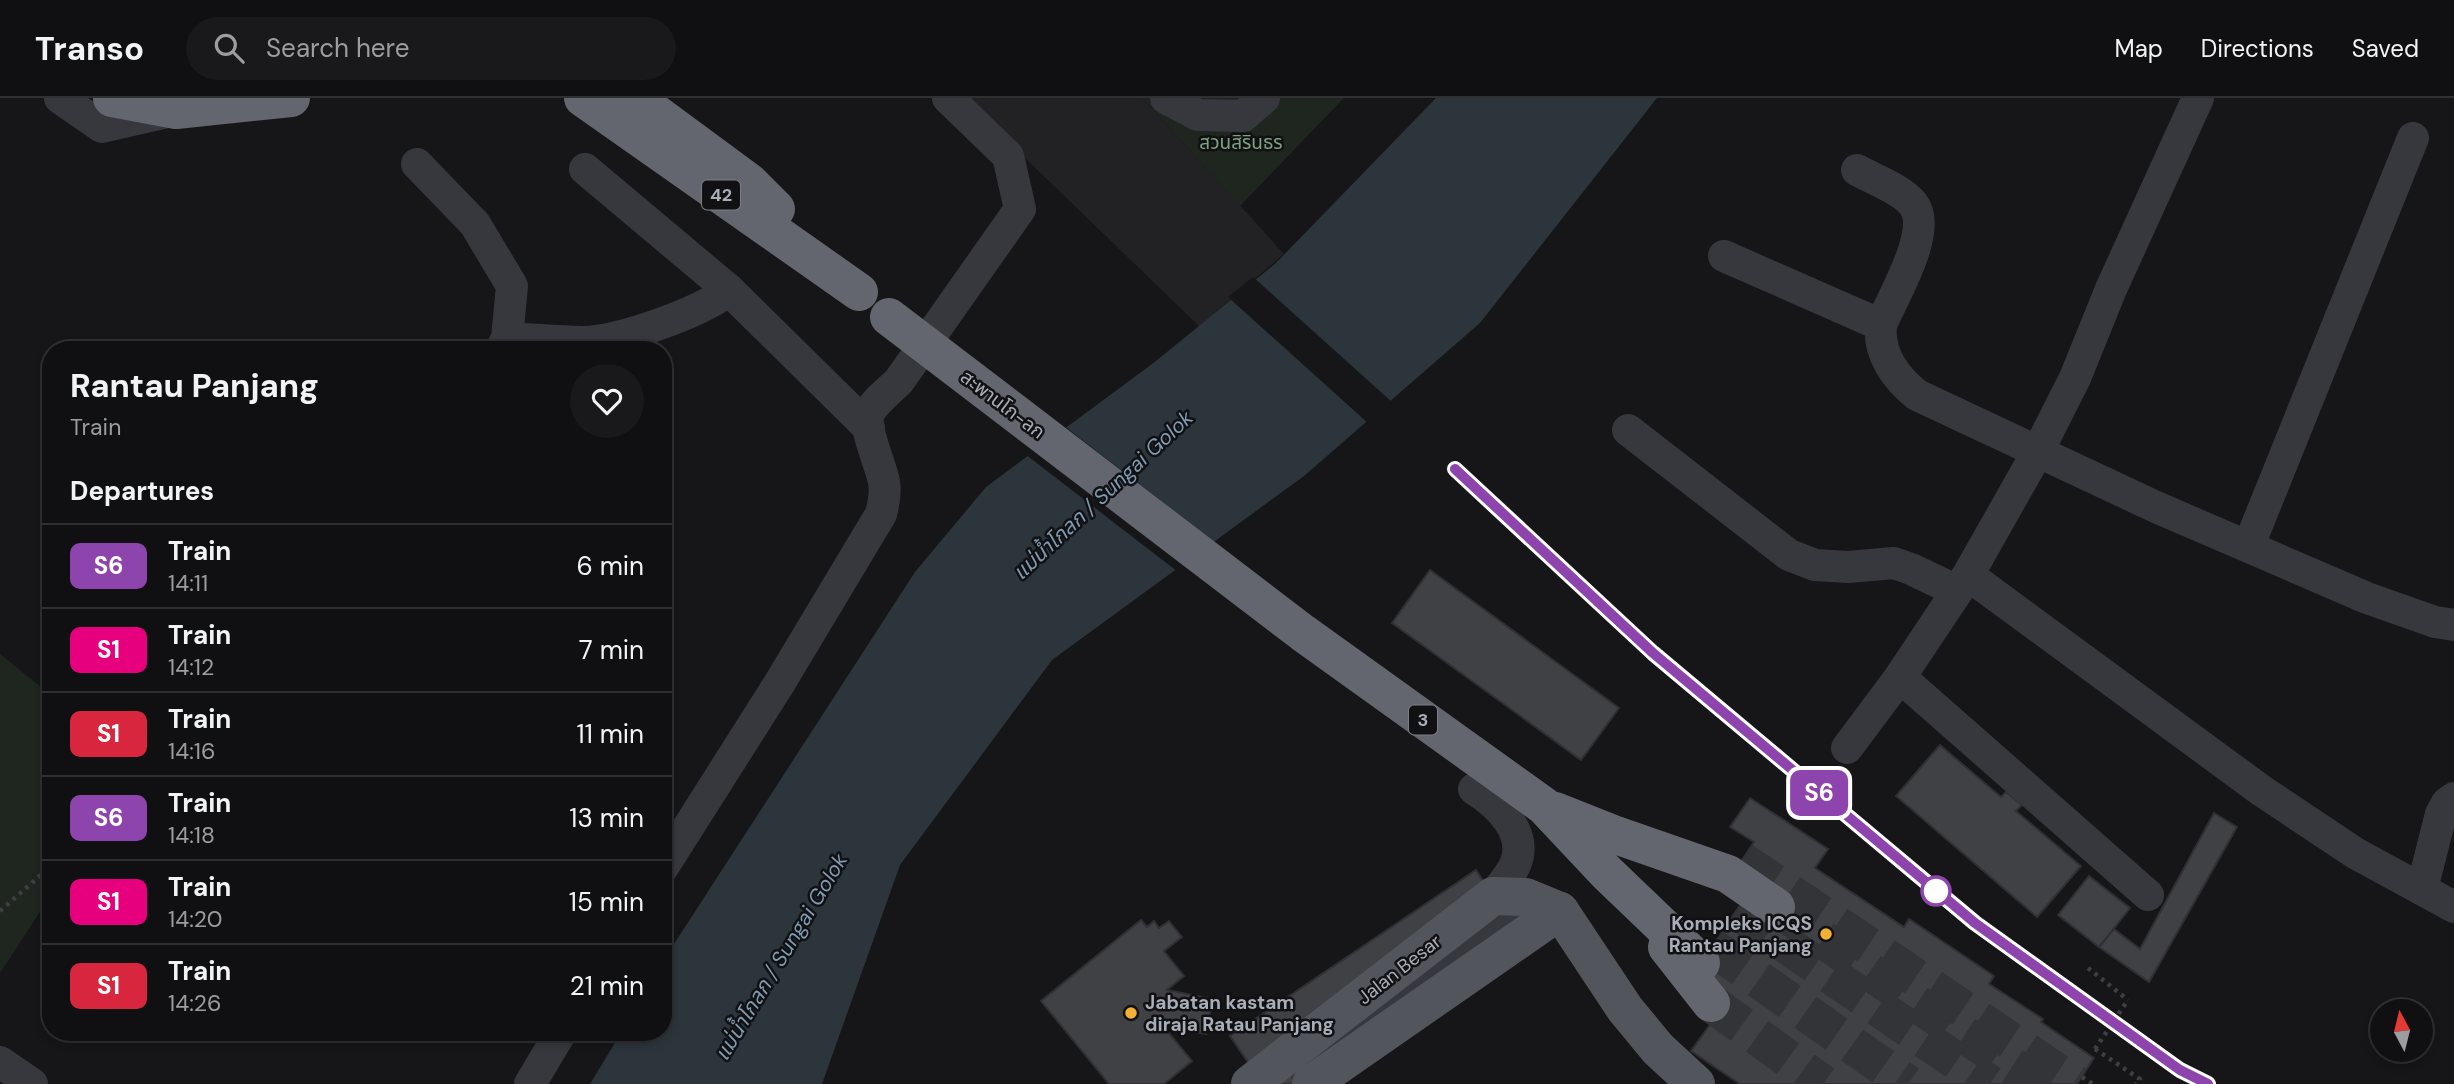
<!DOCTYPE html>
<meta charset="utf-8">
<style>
body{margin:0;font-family:"DM Sans","Noto Sans Thai",sans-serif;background:#19191b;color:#f1f3f6;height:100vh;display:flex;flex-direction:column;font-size:26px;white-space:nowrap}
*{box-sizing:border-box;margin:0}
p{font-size:23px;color:#9c9d9f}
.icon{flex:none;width:38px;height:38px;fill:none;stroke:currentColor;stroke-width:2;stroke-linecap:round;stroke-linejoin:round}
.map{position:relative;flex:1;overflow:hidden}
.side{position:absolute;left:42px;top:243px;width:630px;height:700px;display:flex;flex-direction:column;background:#101012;border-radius:28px;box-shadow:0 4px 10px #0003,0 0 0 2px #303032}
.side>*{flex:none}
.badge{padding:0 14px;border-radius:10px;font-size:24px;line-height:46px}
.needle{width:46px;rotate:353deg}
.buttons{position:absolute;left:2370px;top:901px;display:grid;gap:14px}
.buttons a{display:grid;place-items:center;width:63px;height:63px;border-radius:50%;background:#101012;box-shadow:0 4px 10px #0003,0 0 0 2px #303032;font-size:35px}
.map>.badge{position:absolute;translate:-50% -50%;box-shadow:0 0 0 4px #fff}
h2{padding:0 28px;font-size:26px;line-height:63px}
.round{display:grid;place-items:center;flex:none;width:74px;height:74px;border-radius:37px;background:#19191b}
.headline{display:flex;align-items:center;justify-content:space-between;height:119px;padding:0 28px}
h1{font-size:33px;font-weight:700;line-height:52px}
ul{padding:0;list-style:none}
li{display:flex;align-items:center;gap:21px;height:84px;padding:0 28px;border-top:2px solid #303032}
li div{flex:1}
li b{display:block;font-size:26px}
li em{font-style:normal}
li .badge{min-width:77px;font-weight:700;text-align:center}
header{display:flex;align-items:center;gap:42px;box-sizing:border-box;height:98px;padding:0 35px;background:#101012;border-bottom:2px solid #303032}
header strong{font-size:33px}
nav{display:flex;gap:38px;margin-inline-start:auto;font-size:24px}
.search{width:490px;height:63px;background:#19191b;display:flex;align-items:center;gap:18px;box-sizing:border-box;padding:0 24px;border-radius:38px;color:#9c9d9f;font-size:26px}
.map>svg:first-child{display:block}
.built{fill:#222225}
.green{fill:#1e261f}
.water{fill:#2c353c}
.pier{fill:#161618}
.building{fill:#404145;stroke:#303034;stroke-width:2}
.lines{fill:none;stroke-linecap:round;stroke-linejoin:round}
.major-tunnel{stroke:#333438;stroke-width:38;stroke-dasharray:38 19;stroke-linecap:butt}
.highway-tunnel{stroke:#333438;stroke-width:38;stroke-dasharray:38 19;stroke-linecap:butt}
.path{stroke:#3d3f44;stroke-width:4.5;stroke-dasharray:3.5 5;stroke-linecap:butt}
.minor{stroke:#37383d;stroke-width:32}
.major{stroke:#53555c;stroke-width:38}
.highway{stroke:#63666e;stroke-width:38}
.rail{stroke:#4a4c52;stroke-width:5;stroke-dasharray:9 7;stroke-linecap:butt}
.path-bridge{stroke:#3d3f44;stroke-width:4.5;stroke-dasharray:3.5 5;stroke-linecap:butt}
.highway-bridge{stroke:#63666e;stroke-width:38}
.line-casing{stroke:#fff;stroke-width:16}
.line{stroke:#8e44ad;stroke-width:10}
.stop-dot{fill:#fff;stroke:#8e44ad;stroke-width:3.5}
.poi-dot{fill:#f2b134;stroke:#111113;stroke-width:2.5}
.labels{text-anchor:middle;stroke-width:5;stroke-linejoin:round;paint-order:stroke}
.shield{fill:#111113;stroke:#7b7e86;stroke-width:2}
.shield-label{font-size:18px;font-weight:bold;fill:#a8adb8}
.park-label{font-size:19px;fill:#7fa381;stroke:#111113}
.street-label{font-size:19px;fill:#a8adb8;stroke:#111113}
.poi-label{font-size:19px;font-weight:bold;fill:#a8adb8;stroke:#111113;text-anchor:end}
.water-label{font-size:21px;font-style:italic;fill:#7f9bb3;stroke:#111113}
</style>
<header>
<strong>Transo</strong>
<div class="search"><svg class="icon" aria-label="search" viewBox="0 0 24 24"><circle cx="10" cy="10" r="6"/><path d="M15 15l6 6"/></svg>Search here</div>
<nav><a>Map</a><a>Directions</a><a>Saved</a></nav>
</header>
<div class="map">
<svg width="2454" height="986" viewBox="0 0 2454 986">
<rect width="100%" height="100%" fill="#161618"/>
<polygon class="built" points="963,0 1143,0 1284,156 1199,228"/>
<g class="green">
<polygon points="1143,0 1344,0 1240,108"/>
<polygon points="0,556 51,597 51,797 0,875"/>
</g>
<polygon class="water" points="1436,0 1657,0 1480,225 1304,378 1052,562 900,767 822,986 590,986 621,935 663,934 663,863 915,474 986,389 1156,263 1276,165"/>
<g class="pier">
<polygon points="1253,179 1393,305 1369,326 1228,199"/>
<polygon points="1063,327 1217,446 1178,474 1025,356"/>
</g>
<g class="building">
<polygon points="1430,472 1619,610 1581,662 1392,525"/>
<polygon points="1940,647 2001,699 2006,694 2022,707 2016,713 2081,768 2037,819 1896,698"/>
<polygon points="1750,700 1828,751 1815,770 1904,829 1909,821 1994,878 1989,886 2043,921 2041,924 2094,960 2077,986 1740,986 1691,953 1711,925 1702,919 1695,875 1744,801 1740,765 1754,744 1730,729"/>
<polygon points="2214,715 2237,729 2149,884 2099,849 2114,831 2140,851"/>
<polygon points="1476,772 1493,798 1335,986 1263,986 1230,938"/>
<polygon points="2089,778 2130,810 2099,849 2058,817"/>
<polygon points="1141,822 1147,829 1154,823 1159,830 1169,823 1182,839 1164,853 1184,878 1167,892 1213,901 1206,936 1163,928 1192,963 1164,986 1109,986 1041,903"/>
</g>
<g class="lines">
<polyline class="major-tunnel" points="1776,809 1908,900 2040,986"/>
<g class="highway-tunnel">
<polyline points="1742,763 2075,986"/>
<polyline points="1737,813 1990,986"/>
<polyline points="1712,849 1908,986"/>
<polyline points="1711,905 1823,986"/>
</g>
<g class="path">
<polyline points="0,813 51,768"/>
<polyline points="2088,870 2128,902"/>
<polyline points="2095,951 2140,981 2136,986"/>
<polyline points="2082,979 2093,986"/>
</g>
<g class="minor">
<polyline points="60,0 102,29 172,13"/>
<polyline points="1166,0 1198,17 1243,18 1264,0"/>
<polyline points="417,66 475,126 512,188 507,240 501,252"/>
<polyline points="585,71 729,192 869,330"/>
<path d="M1857,72C1873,81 1903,92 1913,106C1934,132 1892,200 1881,227C1878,256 1896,280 1917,297L2156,409L2367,500L2435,524L2454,527"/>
<polyline points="1724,158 1881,227"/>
<path d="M507,240C532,241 558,244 583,244C620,243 700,215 729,192"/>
<polyline points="1628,332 1789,457 1815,467 1848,469 1894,465 1911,471 1957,493"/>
<polyline points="2249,447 2413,40"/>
<polyline points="1968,477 2262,693 2355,755 2454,809"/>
<polyline points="1900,579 2148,797"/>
<polyline points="1847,650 1900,579 1968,477 2037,355 2075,280 2111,191 2198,0"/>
<path d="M1474,691C1498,706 1529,735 1515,767C1510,778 1500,789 1493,798"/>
<path d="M663,769L779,586L881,416C884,405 886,395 884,384C881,367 863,330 869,315C875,303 889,293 899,283L1020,111L1008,58L948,0"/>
<polyline points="2422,791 2441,716 2447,705 2454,700"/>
<polyline points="0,964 32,986"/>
<polyline points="1303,969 1509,821 1557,814"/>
<polyline points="530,986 561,934"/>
</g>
<g class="major">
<polyline points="1250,986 1493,798 1526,799 1560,813 1625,911 1658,951 1696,986"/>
<polyline points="1311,986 1560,813"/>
</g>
<g class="highway">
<polyline points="112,0 176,12 291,0"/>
<polyline points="583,0 859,194"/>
<polyline points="635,0 749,84 776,111"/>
<polyline points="1117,393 1303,535 1544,708 1607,775 1701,865"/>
<polyline points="1555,713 1613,736 1728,776 1776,809"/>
<polyline points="1667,849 1711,905"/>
</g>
<polyline class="rail" points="1455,371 1653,555 1974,825 2180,972 2208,986"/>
<polyline class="path-bridge" points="2095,951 2128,902"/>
<polyline class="highway-bridge" points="889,219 1117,393"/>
</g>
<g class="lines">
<g class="line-casing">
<polyline id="line" points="1455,371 1653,555 1975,825 2180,972 2208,986"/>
</g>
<use href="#line" class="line"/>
</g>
<circle class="stop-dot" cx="1936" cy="793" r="14"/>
<g class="poi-dot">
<circle cx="1826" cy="836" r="7"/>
<circle cx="1131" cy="915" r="7"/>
</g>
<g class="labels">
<g class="shield">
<rect x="702" y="82.5" width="38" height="29" rx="5"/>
<rect x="1409" y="607.5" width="28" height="29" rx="5"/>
</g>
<g class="shield-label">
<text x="721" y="103">42</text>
<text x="1423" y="628">3</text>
</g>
<g class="park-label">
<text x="1241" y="51">สวนสิรินธร</text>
</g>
<g class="street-label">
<text transform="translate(1003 306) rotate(37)" y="7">สะพานโก-ลก</text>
<text transform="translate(1399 871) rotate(-38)" y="7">Jalan Besar</text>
</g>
<g class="poi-label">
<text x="1812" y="832">Kompleks ICQS<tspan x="1812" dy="22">Rantau Panjang</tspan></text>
<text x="1145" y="911" text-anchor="start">Jabatan kastam<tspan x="1145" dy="22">diraja Ratau Panjang</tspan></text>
</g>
<g class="water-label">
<text transform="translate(1103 397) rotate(-43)" y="7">แม่น้ำโกลก / Sungai Golok</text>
<text transform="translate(781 859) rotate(-59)" y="7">แม่น้ำโกลก / Sungai Golok</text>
</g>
</g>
</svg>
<div class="buttons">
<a><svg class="needle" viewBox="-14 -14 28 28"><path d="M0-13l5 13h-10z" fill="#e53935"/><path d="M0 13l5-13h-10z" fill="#9c9d9f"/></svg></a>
</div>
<b class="badge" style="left:1819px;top:695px;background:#8e44ad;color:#fff">S6</b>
<section class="side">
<div class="headline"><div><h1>Rantau Panjang</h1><p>Train</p></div><a class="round"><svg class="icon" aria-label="heart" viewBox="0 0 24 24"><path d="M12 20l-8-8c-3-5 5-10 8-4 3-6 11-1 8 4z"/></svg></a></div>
<h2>Departures</h2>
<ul>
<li><span class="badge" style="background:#8e44ad;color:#fff">S6</span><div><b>Train</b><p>14:11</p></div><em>6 min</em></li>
<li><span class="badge" style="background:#e6007e;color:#fff">S1</span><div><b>Train</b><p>14:12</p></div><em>7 min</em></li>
<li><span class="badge" style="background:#d7263d;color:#fff">S1</span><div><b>Train</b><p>14:16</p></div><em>11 min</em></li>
<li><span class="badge" style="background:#8e44ad;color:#fff">S6</span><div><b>Train</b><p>14:18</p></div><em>13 min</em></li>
<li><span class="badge" style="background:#e6007e;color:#fff">S1</span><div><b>Train</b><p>14:20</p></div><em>15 min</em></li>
<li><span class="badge" style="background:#d7263d;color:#fff">S1</span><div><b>Train</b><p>14:26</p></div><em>21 min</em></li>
</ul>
</section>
</div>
